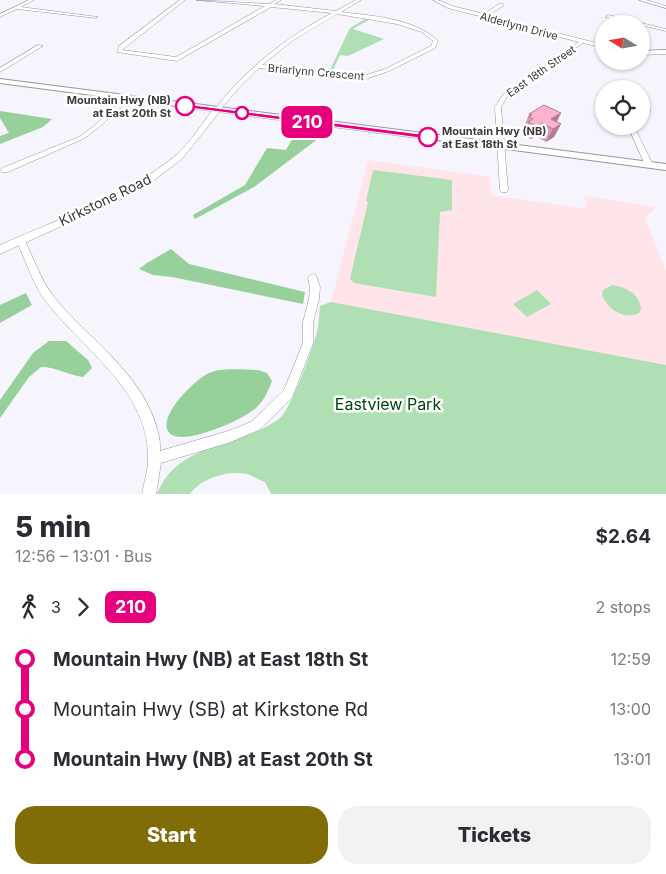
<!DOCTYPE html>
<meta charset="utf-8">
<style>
body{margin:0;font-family:Inter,sans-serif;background:#f2f2f3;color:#2b2b33;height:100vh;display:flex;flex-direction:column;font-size:19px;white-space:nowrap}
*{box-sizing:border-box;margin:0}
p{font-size:16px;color:#7c7c81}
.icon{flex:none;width:28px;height:28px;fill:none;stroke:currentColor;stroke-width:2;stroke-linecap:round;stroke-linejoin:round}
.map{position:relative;height:494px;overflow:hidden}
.details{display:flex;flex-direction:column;background:#fff;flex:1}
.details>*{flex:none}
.badge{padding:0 10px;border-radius:8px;font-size:18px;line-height:32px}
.needle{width:32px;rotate:281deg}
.controls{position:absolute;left:595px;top:15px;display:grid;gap:10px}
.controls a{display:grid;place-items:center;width:55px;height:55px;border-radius:50%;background:#fff;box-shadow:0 1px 4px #0004;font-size:25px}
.map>.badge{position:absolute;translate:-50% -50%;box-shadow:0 0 0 2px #fff}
.legs{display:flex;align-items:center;gap:8px;height:55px;padding:0 15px;font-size:16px}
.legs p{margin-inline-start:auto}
.headline{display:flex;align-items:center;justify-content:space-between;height:85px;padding:0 15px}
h1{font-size:28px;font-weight:800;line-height:38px}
.action{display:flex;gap:10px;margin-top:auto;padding:10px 15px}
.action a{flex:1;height:58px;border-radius:20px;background:#806d08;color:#fff;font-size:20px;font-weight:800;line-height:58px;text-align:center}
.action a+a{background:#f2f2f3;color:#2b2b33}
ul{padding:0 15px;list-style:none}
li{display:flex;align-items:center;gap:18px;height:50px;font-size:19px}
li i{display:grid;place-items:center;width:8px;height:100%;margin:0 6px;background:currentColor}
li i::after{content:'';width:12px;height:12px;margin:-6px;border:4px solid;border-radius:50%;background:#fff}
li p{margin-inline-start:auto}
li:first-child i{background:linear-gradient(#0000 50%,currentColor 0)}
li:last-child i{background:linear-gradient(currentColor 50%,#0000 0)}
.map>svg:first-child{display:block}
.industrial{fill:#ffe4ea}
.green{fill:#afdfb2}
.forest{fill:#97d09b}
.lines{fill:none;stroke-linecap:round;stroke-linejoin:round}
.minor-casing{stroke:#96959d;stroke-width:1}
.tertiary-casing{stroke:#96959d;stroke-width:1}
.secondary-casing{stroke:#96959d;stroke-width:2}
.minor{fill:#fff;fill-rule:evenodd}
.tertiary{fill:#fff;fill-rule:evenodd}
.secondary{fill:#fff;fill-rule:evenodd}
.wall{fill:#da99b0}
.shaded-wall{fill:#b17d90}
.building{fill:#fdb2cd;stroke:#b17d90}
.line-1{fill:#e6007e;stroke:#fff}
.stop-1-dot{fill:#fff;stroke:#e6007e;stroke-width:2.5}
.labels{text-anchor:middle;stroke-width:5;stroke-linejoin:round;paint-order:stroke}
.far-street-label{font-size:11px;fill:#3a3a3d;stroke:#fff}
.far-stop-label{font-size:11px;font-weight:bold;fill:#3a3a3d;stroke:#fff;text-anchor:end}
.street-label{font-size:14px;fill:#3a3a3d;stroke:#fff}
.near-park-label{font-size:16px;fill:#004110;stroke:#fff}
</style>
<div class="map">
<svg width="666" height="494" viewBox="0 0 666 494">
<rect width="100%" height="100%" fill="#f6f5fe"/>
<polygon class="industrial" points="368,160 490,177 491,195 587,209 584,196 656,207 645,218 666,271 666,365 331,302"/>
<g class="green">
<polygon points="367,18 370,19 353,29 384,39 348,56 340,55 333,70 330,70 350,28"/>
<polygon points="373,170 452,180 452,210 440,212 436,297 354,283 350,279 368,202 366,201"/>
<path d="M612,285C626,287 639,294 641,308L639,313C624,320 608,310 602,295L603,290Z"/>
<polygon points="537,290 551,304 527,317 513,304"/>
<path d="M331,302L666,365V494H271L265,482C259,480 253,476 247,474C228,470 201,478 190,494H157C177,442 240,447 279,419C291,410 313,348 317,332C319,323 319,314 320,306Z"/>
</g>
<g class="forest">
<polygon points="0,111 52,119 43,127 0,144 0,136 9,133 0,118"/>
<polygon points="299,127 327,132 254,187 195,219 193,215 245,185 267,148 286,150"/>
<polygon points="171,249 189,264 305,292 303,304 172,277 153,275 139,269 147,263"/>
<polygon points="26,293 32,305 0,323 0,305"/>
<path d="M49,341H66L88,360L92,368L83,377C68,375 56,367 41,367L29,377L0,418V400L33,353Z"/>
<path d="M258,370L267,373L272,381C268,391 265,399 257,407C245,419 188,444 172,435C151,422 195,379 209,373C222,367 244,370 258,370Z"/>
</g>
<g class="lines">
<g class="minor-casing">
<g id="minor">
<polygon points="29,0 34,0 21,7 98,17 96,18 17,9 0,17 0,14"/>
<path d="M180,0H185L122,50L176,57L265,6L196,0L269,4L276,0H281L274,4L336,11L356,0H361L341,12C373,16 414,18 438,41L435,48L389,71L366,79L259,68L238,89L219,111L217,112L214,110C246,69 286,37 332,13L271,7L177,61L117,52L119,46ZM337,14L397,24L422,32L433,41L431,46L385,69L366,75L262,65L292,41Z"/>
<polygon points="433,0 438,0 452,6 484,14 499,4 503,4 503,6 488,15 604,45 604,48 583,43 509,94 501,107 508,190 507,192 501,192 500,190 495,107 505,92 579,42 448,8"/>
<polygon points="639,0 646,0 666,6 666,8"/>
<polygon points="608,15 666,29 666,31 641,25 641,24 634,24 606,17"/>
<polygon points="38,45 43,46 0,72 0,68"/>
<polygon points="666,50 666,54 641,55 641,51"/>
<polygon points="127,96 130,98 129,99 98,128 83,139 8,172 2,172 1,170 2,168 79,137 94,126"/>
<polygon points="641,107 650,109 651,110 648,112 641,111"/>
<polygon points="628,126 634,126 653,165 652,167 646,167 645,165"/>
<path d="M21,238L24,239C34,258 40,279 54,297C89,340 144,374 158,432C160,438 160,445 160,451L228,431L251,422L284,390L303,343V322L309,299L310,287L308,278L310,275L313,274L316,275L320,287L319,299L313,322V343L292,398L259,430L228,443L161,463L156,494H142C144,483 148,471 148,460C150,392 85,351 47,303C33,285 26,262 17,241Z"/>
</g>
</g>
<g class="tertiary-casing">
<path id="tertiary" d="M214,108L221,110L182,159L150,183L128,196L0,254V245C56,220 129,195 175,156C190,143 202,124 214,108Z"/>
</g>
<g class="secondary-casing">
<polygon id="secondary" points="0,79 666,164 666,170 0,83"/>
</g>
<use href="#minor" class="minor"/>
<use href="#tertiary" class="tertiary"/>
<use href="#secondary" class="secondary"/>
</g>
<polygon class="wall" points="561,113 557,122 561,124 554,137 546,142 536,136 531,139 523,135 525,130 523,130 525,127 524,127 529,114"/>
<g class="shaded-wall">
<polygon points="561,113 554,126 551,119"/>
<polygon points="542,123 536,136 531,139 537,126"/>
<polygon points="561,124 554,137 546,142 553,129"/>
</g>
<polygon class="building" points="544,105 561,113 551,119 561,124 553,129 542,123 537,126 528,122 533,119 529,117 532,115 529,114"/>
<polygon class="line-1" points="185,104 428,135 432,137 428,139 182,107 181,106"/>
<g class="stop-1-dot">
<circle cx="185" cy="106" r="9"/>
<circle cx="242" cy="113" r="6"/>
<circle cx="428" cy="137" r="9"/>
</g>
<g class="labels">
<g class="far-street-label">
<text transform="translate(519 26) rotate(15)" y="4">Alderlynn Drive</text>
<text transform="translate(541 71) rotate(-35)" y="4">East 18th Street</text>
<text transform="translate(316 72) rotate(5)" y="4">Briarlynn Crescent</text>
</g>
<g class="far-stop-label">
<text x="171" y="104">Mountain Hwy (NB)<tspan x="171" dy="13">at East 20th St</tspan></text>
<text x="442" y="135" text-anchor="start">Mountain Hwy (NB)<tspan x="442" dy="13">at East 18th St</tspan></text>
</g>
<g class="street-label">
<text transform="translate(105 200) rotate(-26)" y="5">Kirkstone Road</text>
</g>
<g class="near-park-label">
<text x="388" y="410">Eastview Park</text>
</g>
</g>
</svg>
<div class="controls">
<a><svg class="needle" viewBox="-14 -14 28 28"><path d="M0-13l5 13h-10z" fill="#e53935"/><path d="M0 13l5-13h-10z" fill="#7c7c81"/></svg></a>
<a><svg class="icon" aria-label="locate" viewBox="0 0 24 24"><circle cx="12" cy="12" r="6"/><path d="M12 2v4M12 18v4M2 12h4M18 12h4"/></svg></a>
</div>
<b class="badge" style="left:307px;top:122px;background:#e6007e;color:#fff">210</b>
</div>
<section class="details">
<div class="headline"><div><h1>5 min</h1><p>12:56 – 13:01 · Bus</p></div><b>$2.64</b></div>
<div class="legs"><svg class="icon" aria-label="walk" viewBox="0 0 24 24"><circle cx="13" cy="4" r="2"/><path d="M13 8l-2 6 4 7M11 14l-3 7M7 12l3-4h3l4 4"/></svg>3<svg class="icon" aria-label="forward" viewBox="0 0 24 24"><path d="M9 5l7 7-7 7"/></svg><b class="badge" style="background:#e6007e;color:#fff">210</b><p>2 stops</p></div>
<ul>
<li><i style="color:#e6007e"></i><b>Mountain Hwy (NB) at East 18th St</b><p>12:59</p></li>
<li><i style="color:#e6007e"></i><span>Mountain Hwy (SB) at Kirkstone Rd</span><p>13:00</p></li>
<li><i style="color:#e6007e"></i><b>Mountain Hwy (NB) at East 20th St</b><p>13:01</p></li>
</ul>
<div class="action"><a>Start</a><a>Tickets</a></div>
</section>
